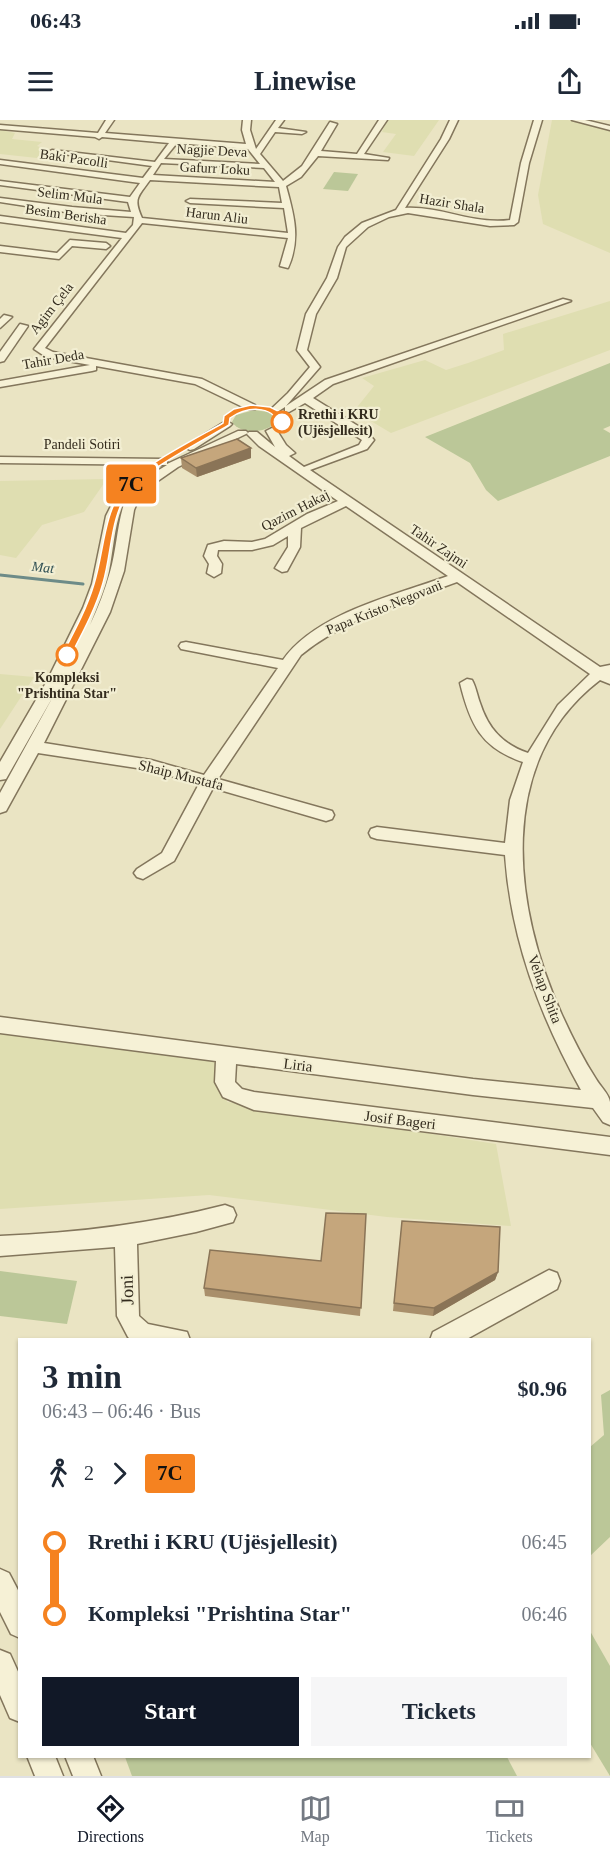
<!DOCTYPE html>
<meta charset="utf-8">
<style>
body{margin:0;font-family:Georgia,serif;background:#f6f6f7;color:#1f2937;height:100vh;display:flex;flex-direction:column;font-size:22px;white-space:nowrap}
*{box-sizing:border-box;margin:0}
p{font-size:20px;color:#747a83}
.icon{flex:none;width:33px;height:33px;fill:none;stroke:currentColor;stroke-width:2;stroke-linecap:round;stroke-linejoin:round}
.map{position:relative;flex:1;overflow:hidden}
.details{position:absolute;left:18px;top:1218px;width:573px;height:420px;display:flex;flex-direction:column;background:#fff;border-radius:0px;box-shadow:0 2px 4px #0004}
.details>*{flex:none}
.badge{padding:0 12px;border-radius:4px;font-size:21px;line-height:39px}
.map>.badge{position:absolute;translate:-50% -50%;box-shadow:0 0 0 3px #fff}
.legs{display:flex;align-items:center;gap:9px;height:66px;padding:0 24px;font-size:20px}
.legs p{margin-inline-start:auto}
.overview{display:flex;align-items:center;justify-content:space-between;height:102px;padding:0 24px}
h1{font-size:33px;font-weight:800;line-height:45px}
.button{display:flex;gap:12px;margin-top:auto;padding:12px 24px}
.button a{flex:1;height:69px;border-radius:0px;background:#111827;color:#fff;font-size:24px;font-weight:800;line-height:69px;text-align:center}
.button a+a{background:#f6f6f7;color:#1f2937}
ul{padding:0 24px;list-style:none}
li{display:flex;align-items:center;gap:21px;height:72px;font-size:22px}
li i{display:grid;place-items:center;width:9px;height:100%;margin:0 8px;background:currentColor}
li i::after{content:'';width:15px;height:15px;margin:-8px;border:4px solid;border-radius:50%;background:#fff}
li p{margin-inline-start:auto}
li:first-child i{background:linear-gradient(#0000 50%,currentColor 0)}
li:last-child i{background:linear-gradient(currentColor 50%,#0000 0)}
.status{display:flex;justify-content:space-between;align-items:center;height:42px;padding:0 30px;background:#fff;direction:ltr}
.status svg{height:16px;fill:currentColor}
header{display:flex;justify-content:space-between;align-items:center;height:78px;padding:0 24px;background:#fff;font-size:27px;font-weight:800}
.dock{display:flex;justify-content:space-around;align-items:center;height:84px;border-top:2px solid #e0e1e3;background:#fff;font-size:16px;color:#747a83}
.dock a{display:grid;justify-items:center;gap:3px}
.dock .selected{color:#111827}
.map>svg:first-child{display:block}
.farmland{fill:#dfdeb1}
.green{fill:#bbc798}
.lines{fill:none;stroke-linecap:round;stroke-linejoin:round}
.stream{stroke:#6d8b88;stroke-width:3}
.minor-casing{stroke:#83765c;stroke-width:3}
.minor{fill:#f6f1d6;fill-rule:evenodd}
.wall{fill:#a98f6b}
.shaded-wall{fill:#8a7457}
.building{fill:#c5a67c;stroke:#8a7457;stroke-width:1.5}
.line-1{fill:#f58220;stroke:#fff;stroke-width:1.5}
.stop-1-dot{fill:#fff;stroke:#f58220;stroke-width:3}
.labels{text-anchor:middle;stroke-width:4.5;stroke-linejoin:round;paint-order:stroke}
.far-street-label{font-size:14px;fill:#342c1e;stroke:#f2eed2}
.far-stop-label{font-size:14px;font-weight:bold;fill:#342c1e;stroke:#f2eed2;text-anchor:start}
.far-water-label{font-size:14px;font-style:italic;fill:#2f4f53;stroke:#f2eed2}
.street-label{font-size:15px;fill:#342c1e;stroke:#f2eed2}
.near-street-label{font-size:18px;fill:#342c1e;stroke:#f2eed2}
</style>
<div class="status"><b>06:43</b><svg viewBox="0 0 49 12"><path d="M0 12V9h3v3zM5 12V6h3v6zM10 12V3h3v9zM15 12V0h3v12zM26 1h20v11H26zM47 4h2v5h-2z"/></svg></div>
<header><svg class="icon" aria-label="menu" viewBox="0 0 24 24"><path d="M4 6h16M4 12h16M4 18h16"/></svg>Linewise<svg class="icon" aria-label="share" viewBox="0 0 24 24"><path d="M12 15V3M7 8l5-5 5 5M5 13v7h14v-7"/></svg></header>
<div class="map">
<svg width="610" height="1656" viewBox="0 0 610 1656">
<rect width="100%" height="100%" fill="#eae4c3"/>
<g class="farmland">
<polygon points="387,0 439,0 414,36 383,32 396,14 382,12"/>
<polygon points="552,0 568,0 610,11 610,133 543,104 538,75"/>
<polygon points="0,10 15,13 12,19 42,22 37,26 46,29 37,38 0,34"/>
<polygon points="610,181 610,230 391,313 354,291 374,266 362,258 425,240 446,250 468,243 504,230 503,214"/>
<polygon points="107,359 84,392 42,405 16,438 0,435 0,361"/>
<polygon points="0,554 34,557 0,609"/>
<polygon points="0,912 221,939 227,982 496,1024 511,1106 387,1097 209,1075 0,1089"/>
</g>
<g class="green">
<polygon points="334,52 358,54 348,71 323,69"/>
<polygon points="610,243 610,306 603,309 610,313 610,336 498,381 486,370 470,343 425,317"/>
<path d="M254,290L268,292L276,298L275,304C263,313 241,315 232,302L236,295Z"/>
<polygon points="0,1151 77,1161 67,1204 0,1196"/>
<polygon points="610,1270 610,1417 590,1436 590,1327 604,1315 601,1275"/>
<polygon points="590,1511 610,1546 610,1656 590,1623"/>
<polygon points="507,1637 517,1656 132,1656 125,1637"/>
</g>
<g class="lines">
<polyline class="stream" points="0,455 83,464"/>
<g class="minor-casing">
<g id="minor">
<path d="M106,0H114L105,13L246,24L242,10L243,0H251L250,10L256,29L276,0H284L278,8L306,12L302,14L275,12L260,34L283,61L302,46L330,2L337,4L321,31L357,34L379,0H387L364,34L389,38L388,40L318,36L301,57L286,66C294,95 301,119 288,148L280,146L288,118L142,103L45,228L53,232L202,259L255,285V289H247L195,264L96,246V250L92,251L0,267V261L90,245L46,237L34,229L122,118L0,102V96L126,113L133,105L134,97L72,93L0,82V78L72,87L131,92L128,82L0,65V61L130,77L140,63L0,44V40L143,58L152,46L48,32L52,30L155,42L169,23L102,17L99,19L95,17L0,9V5L98,13ZM177,23L248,29L260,44L164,39ZM161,43L264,48L275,62L153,55ZM150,60L279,67L282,83L190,79L186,81L190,83L284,88L288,113L142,98C133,78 138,77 150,60Z"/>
<path d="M450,0H458L449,19L405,88C441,86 474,105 510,100L521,43L534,0H542L529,43L518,102L514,105L490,106L408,93L389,97L368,107L346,127L337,158L316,194L307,230L320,247L286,286L325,260L563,179L571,181L333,264L313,278L366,311L374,320L367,329L310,350L600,547L610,545V564L600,560C494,641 513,788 562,895C572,917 583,939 596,959C600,966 609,974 610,982C610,989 610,997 610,1005L603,1002L593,988L473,975L236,944L235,962L242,969L254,972L610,1017V1035L254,990L223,977L215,962L216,941L0,913V897L473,959L581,970C540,896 511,820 505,735L377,719L371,717L369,713L371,709L377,707L505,723L510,680L523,642C481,628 470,604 460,563L467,559L472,560C476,567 477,575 480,583C488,608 502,624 528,633L558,585L590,554L457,462C402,482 347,498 301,535L218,659L332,691L334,695L332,699L326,701L213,668L174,741L143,759L137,757L134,753L137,749L162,733L199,664L150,650L38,633L6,691L0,693V673L55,573L6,659L0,660V642L47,561L83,488L92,464L106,396L118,372L129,359L133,358L139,362L129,374L128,375L144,359L167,345L0,343V337L163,339L167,340V344L238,311H246L248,313L178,347L152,365L139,378L134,390L124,451L110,492L44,623L151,640L204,655L278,548L181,529L179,526L181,523L186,522L283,540C316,493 396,475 448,456L346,386L301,408L300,427L287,451L282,452L275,448L288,427V416L273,425L252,430H218L217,436L222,444L221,453L214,457L207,453L209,444L204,436L208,425L224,421L252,422L265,419L307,394L338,381L259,326L247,314L249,312H257L275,327L266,311L272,308L276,309L286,325L295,333L289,336L304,347L359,325L362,320L305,283L289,292L285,291V287L274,294L269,291L288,273L310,247L297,230L306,194L327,158L338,127L345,117L362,103L396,90L441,19ZM126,378C117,402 117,428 110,452C105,470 98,488 90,505C97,487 105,470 109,451C114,427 114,401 126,378Z"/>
<polygon points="572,0 585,0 610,6 610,10"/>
<polygon points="70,120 106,123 110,126 106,129 72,126 59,139 0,132 0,126 57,133"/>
<polygon points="4,195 12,197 0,208 0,199"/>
<polygon points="20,204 28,206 4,241 0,242 0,232"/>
<polygon points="226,301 232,304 230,306 194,329 190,330 184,327"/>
<path d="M225,1085L233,1088L236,1095L233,1102L196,1112L137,1124L139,1196L148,1204L187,1212L190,1220H131L128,1217L117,1196L115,1127L0,1136V1116C77,1113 151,1104 225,1085Z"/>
<polygon points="549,1150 557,1153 560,1161 557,1169 465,1220 430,1220 433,1212"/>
<polygon points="0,1449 9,1453 20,1474 20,1518 11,1514 0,1492"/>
<polygon points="0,1530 10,1534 20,1556 20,1602 10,1598 0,1575"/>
<polygon points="27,1636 55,1636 63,1656 35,1656"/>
<polygon points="65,1636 93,1636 101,1656 73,1656"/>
</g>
</g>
<use href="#minor" class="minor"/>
</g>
<g class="wall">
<polygon points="251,328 251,338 197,357 182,348 181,338"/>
<polygon points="366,1094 360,1196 205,1176 204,1168 321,1141"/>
<polygon points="402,1101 498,1152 495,1160 433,1196 393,1191"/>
</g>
<g class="shaded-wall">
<polygon points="251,328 251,338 197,357 196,348"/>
<polygon points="498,1152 495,1160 433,1196 434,1188"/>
</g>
<g class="building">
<polygon points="237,319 251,328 196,348 181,338"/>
<polygon points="326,1093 366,1094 361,1188 204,1168 210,1130 321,1141"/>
<polygon points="402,1101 500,1107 498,1152 434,1188 394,1183"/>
</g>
<path class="line-1" d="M251,285L270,287L282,293L286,302L279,304C271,284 246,287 230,298L229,305C206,319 143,351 129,371C110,397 112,433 103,463C96,488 83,512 71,535L64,537L62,535C74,512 87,488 94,464C104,432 103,396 123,368C138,348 199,317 223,303L224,296L234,289Z"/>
<g class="stop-1-dot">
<circle cx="282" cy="302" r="10"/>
<circle cx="67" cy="535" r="10"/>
</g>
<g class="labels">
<g class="far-street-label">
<text transform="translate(212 30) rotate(3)" y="5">Nagjie Deva</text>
<text transform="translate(74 38) rotate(8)" y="5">Baki Pacolli</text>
<text transform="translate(215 48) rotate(3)" y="5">Gafurr Loku</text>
<text transform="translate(70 75) rotate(7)" y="5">Selim Mula</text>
<text transform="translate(452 83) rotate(9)" y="5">Hazir Shala</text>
<text transform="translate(66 94) rotate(8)" y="5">Besim Berisha</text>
<text transform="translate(217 95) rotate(7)" y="5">Harun Aliu</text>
<text transform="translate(51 188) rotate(-52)" y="5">Agim Çela</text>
<text transform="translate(53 239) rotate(-10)" y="5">Tahir Deda</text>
<text x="82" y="329">Pandeli Sotiri</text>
<text transform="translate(295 390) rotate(-27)" y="5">Qazim Hakaj</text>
<text transform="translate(439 426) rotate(34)" y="5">Tahir Zajmi</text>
<text transform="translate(384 487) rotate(-22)" y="5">Papa Kristo Negovani</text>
</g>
<g class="far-stop-label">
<text x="298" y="299">Rrethi i KRU<tspan x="298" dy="16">(Ujësjellesit)</tspan></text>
<text x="67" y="562" text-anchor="middle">Kompleksi<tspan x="67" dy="16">"Prishtina Star"</tspan></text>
</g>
<g class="far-water-label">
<text transform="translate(43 447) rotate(6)" y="5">Mat</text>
</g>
<g class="street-label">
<text transform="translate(181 655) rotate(14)" y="5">Shaip Mustafa</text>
<text transform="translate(545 869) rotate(69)" y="5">Vehap Shita</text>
<text transform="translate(298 945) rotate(7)" y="5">Liria</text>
<text transform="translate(400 1000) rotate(7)" y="5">Josif Bageri</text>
</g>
<g class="near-street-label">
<text transform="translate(127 1170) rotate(-92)" y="6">Joni</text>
</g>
</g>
</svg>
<b class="badge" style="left:131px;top:364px;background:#f58220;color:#111">7C</b>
<section class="details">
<div class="overview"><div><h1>3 min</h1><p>06:43 – 06:46 · Bus</p></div><b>$0.96</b></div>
<div class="legs"><svg class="icon" aria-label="walk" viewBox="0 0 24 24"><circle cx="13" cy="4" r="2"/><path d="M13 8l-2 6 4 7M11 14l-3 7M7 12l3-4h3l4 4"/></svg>2<svg class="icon" aria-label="forward" viewBox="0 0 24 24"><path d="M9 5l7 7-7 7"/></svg><b class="badge" style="background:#f58220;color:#111">7C</b></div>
<ul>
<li><i style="color:#f58220"></i><b>Rrethi i KRU (Ujësjellesit)</b><p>06:45</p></li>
<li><i style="color:#f58220"></i><b>Kompleksi &quot;Prishtina Star&quot;</b><p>06:46</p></li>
</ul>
<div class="button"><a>Start</a><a>Tickets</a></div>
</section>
</div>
<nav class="dock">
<a class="selected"><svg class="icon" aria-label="directions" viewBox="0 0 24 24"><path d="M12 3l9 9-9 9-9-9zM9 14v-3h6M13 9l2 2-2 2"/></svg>Directions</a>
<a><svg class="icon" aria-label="map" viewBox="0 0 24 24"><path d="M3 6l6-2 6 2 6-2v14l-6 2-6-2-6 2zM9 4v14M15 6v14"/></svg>Map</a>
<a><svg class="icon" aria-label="tickets" viewBox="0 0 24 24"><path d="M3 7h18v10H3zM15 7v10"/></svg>Tickets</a>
</nav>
